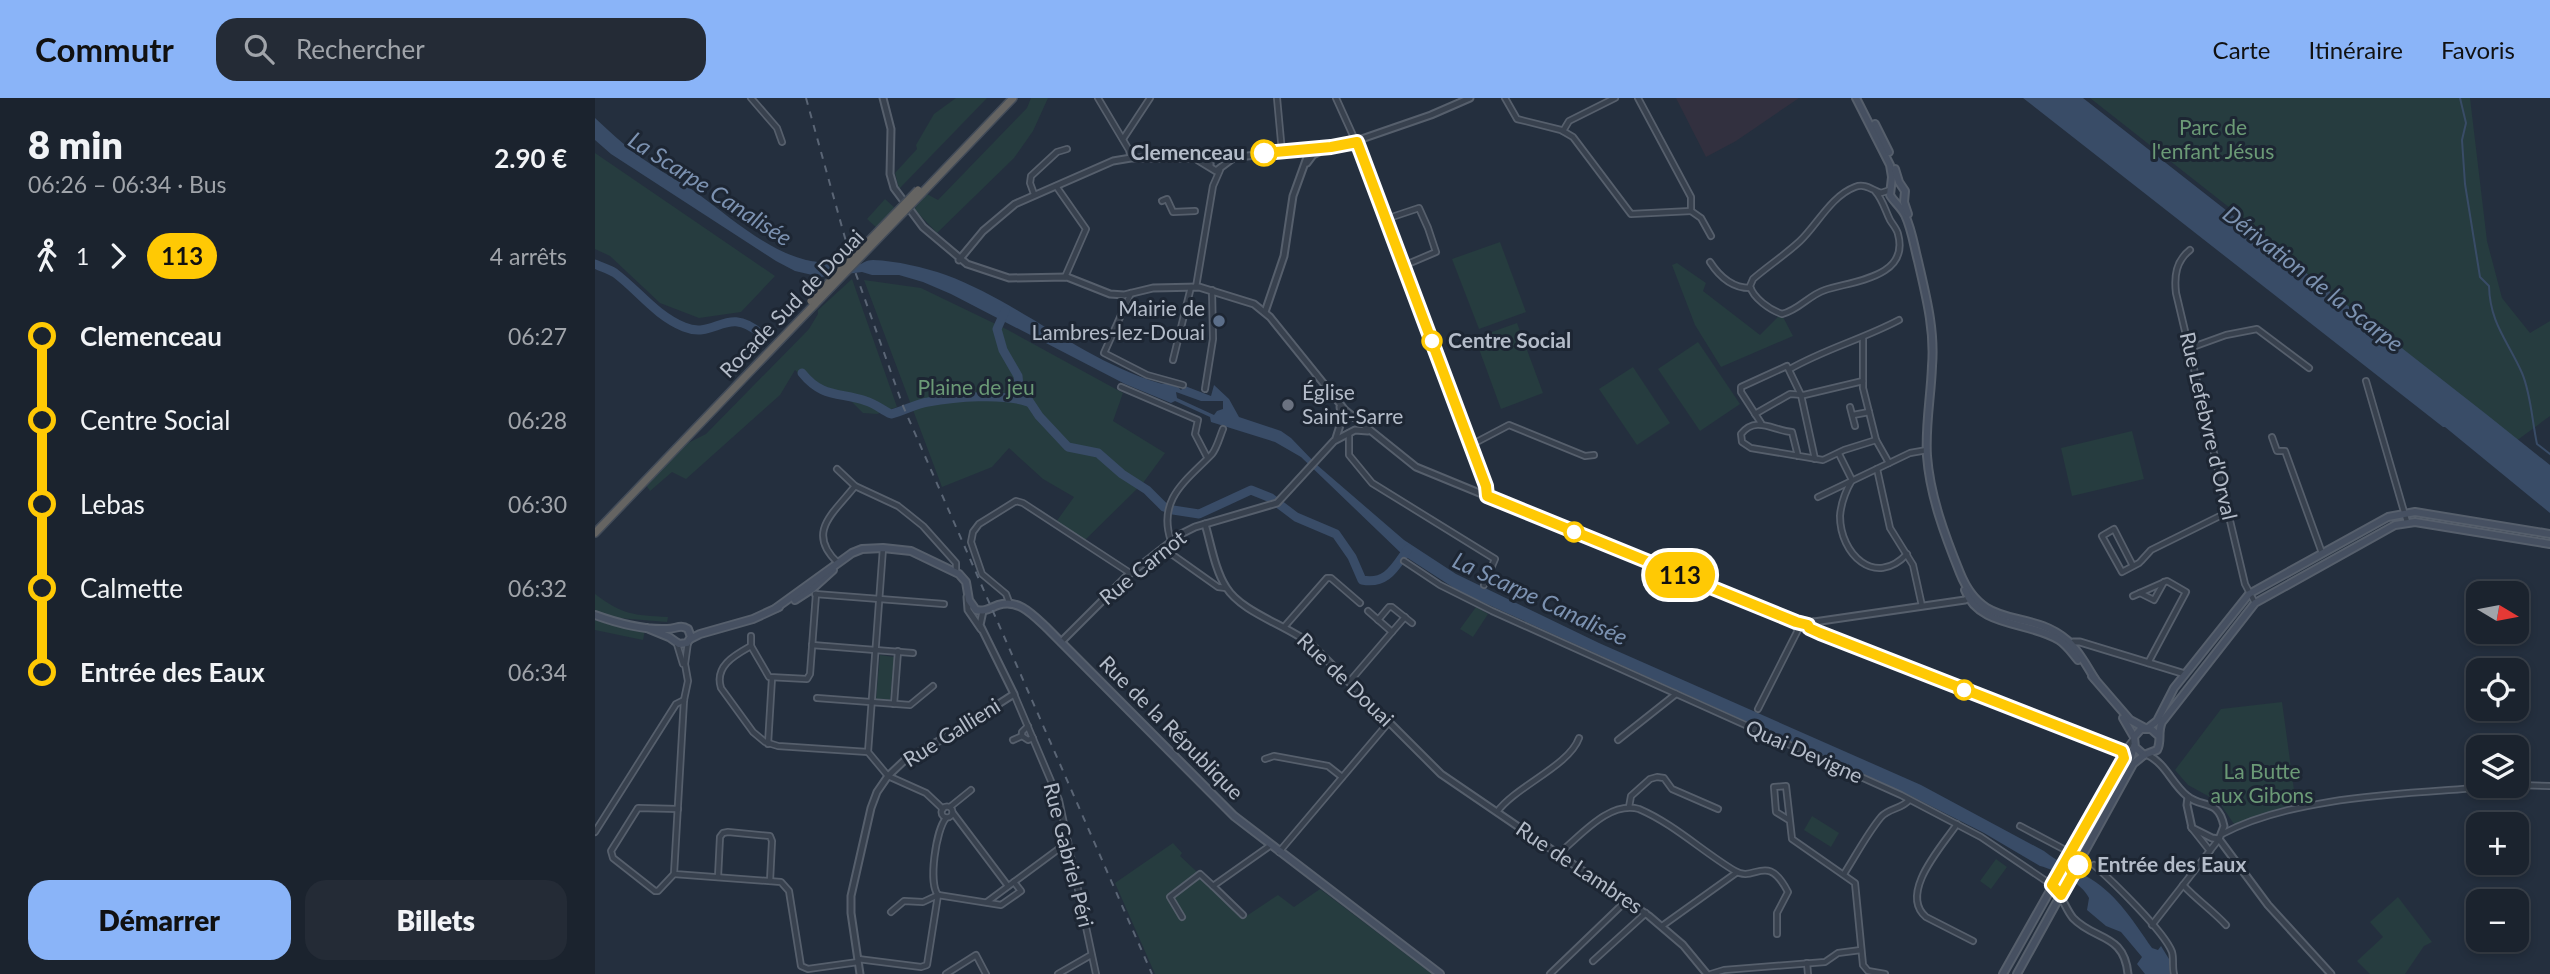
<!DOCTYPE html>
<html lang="fr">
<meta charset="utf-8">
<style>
body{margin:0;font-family:Lato,sans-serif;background:#242b36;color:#f1f3f6;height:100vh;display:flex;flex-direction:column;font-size:26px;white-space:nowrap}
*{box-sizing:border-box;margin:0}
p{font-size:23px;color:#a0a4aa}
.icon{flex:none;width:38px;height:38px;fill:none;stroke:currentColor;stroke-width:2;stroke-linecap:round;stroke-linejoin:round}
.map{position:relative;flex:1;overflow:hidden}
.details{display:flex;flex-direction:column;background:#1b232e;width:595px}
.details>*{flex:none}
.badge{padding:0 14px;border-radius:23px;font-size:24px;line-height:46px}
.needle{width:46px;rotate:100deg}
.controls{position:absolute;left:1871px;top:483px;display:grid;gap:14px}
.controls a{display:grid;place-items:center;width:63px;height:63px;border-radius:14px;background:#1b232e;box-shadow:0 4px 10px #0003,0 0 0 2px #39404a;font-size:35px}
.map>.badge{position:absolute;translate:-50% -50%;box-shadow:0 0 0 4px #fff}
.legs{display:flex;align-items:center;gap:10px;height:77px;padding:0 28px;font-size:23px}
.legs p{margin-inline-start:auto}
.overview{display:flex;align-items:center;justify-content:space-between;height:119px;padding:0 28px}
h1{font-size:38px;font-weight:800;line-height:52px}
.action{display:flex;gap:14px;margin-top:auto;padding:14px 28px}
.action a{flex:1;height:80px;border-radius:21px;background:#8ab4f8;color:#111;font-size:28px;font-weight:800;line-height:80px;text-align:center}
.action a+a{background:#242b36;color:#f1f3f6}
ul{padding:0 28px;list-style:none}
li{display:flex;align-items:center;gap:24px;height:84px;font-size:26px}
li i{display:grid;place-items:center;width:10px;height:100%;margin:0 9px;background:currentColor}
li i::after{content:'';width:18px;height:18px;margin:-9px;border:5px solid;border-radius:50%;background:#1b232e}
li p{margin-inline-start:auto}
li:first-child i{background:linear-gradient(#0000 50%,currentColor 0)}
li:last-child i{background:linear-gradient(currentColor 50%,#0000 0)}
header{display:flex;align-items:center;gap:42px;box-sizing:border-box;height:98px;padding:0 35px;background:#8ab4f8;color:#111}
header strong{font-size:33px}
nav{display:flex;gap:38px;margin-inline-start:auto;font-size:24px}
.search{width:490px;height:63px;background:#242b36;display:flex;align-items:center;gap:18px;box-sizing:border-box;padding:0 24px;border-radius:21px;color:#a0a4aa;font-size:26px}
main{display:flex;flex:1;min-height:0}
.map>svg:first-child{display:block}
.medical{fill:#32303f}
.green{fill:#263c3f}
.water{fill:#394c67;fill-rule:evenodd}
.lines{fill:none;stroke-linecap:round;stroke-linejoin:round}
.stream{stroke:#394c67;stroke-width:2}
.river{stroke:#394c67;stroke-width:9}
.minor-casing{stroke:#565f6c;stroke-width:8}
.tertiary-casing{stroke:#565f6c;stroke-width:9}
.secondary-casing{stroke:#565f6c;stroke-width:10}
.trunk-casing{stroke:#434c59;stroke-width:10}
.minor{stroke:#38414e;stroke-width:4.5}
.tertiary{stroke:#38414e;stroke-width:5}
.secondary{stroke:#465061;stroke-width:6}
.trunk{stroke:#656462;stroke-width:7}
.rail{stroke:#5a6575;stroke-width:2;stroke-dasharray:7 7;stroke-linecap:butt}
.trunk-bridge-casing{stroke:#434c59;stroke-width:10;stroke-linecap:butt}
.trunk-bridge{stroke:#656462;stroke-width:7}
.line-1-casing{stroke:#fff;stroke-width:16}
.line-1{stroke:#ffc904;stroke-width:10}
.stop-1-dot{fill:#fff;stroke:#ffc904;stroke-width:3.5}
.service-dot{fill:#5c6f8a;stroke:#1d2633;stroke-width:2.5}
.worship-dot{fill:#6b7280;stroke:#1d2633;stroke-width:2.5}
.labels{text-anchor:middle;stroke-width:6;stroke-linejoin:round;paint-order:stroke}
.park-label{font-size:21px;fill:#6b9a76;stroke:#1d2633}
.stop-label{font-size:21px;font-weight:bold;fill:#b4bcc9;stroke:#1d2633;text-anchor:start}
.street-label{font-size:21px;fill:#b4bcc9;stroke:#1d2633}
.poi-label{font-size:21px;fill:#b4bcc9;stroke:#1d2633;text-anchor:end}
.water-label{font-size:23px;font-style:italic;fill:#7c92b1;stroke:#1d2633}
</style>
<header>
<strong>Commutr</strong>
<div class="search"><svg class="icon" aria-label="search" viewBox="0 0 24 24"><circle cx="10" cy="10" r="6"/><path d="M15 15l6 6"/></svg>Rechercher</div>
<nav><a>Carte</a><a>Itinéraire</a><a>Favoris</a></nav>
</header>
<main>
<section class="details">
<div class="overview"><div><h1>8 min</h1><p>06:26 – 06:34 · Bus</p></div><b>2.90 €</b></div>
<div class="legs"><svg class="icon" aria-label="walk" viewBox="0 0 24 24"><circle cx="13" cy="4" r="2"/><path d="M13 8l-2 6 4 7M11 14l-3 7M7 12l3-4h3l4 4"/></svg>1<svg class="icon" aria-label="forward" viewBox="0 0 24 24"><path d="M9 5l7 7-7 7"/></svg><b class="badge" style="background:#ffc904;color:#111">113</b><p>4 arrêts</p></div>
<ul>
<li><i style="color:#ffc904"></i><b>Clemenceau</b><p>06:27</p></li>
<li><i style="color:#ffc904"></i><span>Centre Social</span><p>06:28</p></li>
<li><i style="color:#ffc904"></i><span>Lebas</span><p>06:30</p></li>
<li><i style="color:#ffc904"></i><span>Calmette</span><p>06:32</p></li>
<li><i style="color:#ffc904"></i><b>Entrée des Eaux</b><p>06:34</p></li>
</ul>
<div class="action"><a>Démarrer</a><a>Billets</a></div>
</section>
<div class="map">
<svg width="1955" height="876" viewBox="0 0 1955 876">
<rect width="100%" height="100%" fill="#242f3e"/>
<polygon class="medical" points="1081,0 1204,0 1141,43 1111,59"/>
<g class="green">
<polygon points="361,0 392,0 304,91 300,75 322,51 321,47 339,16"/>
<polygon points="436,0 453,0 438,33 419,60 342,135 319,111 332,96 343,102 432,10"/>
<polygon points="1495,0 1875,0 1892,143 1907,200 1935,235 1955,223 1955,318 1898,360 1674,182 1668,136"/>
<polygon points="0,55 180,178 146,214 104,220 65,205 15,158 0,151"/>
<polygon points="290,101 301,111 283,131 272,121"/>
<polygon points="905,144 931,214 884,231 857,161"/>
<polygon points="1082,165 1111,185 1108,193 1165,237 1183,219 1188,219 1198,238 1126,269 1100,227 1077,167"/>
<polygon points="257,181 302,309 282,316 268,315 253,300 226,296 200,272 185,297 91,381 77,374 55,393 51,387 91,346 111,336 214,231 223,216 223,212"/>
<polygon points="269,182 326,190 413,232 528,295 518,323 570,355 548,385 489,443 461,424 479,399 448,381 414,350 397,369 347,389"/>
<polygon points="922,225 948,295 906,311 880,240"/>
<polygon points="1103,244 1145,306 1105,333 1063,271"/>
<polygon points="1038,269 1075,325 1042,347 1004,291"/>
<polygon points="1537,333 1549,381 1477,398 1466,350"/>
<path d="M0,496C28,517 38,517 73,519L72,524L23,520L0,513Z"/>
<polygon points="881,509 893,516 878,539 865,531"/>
<polygon points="0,522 24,529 50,532 48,542 0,532"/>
<polygon points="285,557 299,559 295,602 281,601"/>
<polygon points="1687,604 1699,692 1692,710 1639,726 1624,704 1593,687 1580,672 1626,611"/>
<polygon points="1217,718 1244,735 1236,749 1209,732"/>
<polygon points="578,745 587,755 585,758 650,819 683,797 699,809 725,791 837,876 560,876 520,785"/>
<polygon points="1401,761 1412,769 1396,791 1385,783"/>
<polygon points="1803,799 1837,844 1829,848 1810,876 1775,876 1762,863 1788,839 1775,824"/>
</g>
<g class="water">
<polygon points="1428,0 1488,0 1891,316 1955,367 1955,415 1850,329 1848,329"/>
<path d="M0,20C18,37 36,53 57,67C72,77 88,85 102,95C135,119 171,152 211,162C221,164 254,169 263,167C269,165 271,162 278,162C302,163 328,169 351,177C424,204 489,263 564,285C570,287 577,285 584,286L583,289L586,292L590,288L616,298L619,287L634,301L644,319L686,333L696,340L722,367L809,442L861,476L1004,545L1326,687L1449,753C1464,765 1480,771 1496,781C1523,798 1539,824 1557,850L1563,852L1566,848L1574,861L1575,876H1550L1542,866L1547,859L1526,834L1511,828L1492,812L1494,800C1487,785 1461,772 1445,768L1389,735L1314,697L865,494L808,457L706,359L680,344L616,324L615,319L580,303L576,305L530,286L356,196L328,184L304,177H277L267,174L226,179L200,173L181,163L16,56L0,42ZM581,294L606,303H628V311L622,313L619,317L582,300Z"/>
</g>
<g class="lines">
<path class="stream" d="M1865,0L1871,25L1867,42L1870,86L1885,179L1894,188C1895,226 1913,243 1927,275C1936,296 1937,323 1942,346L1955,356"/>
<g class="river">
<path d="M0,166C6,169 14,171 20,175C44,193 60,217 89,229C121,242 131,206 166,236"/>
<path d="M410,213L402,231L408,252L423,278L424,288L444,318L473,349L503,355L527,376L552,392L569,409L578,412L604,416L656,392L676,400L701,419L741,436L757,459L767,482C792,487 800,469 813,451"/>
<path d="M207,275C227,300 244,294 271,303C281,306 287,312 296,316C309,313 320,306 333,304C360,299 408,295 433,304"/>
</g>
<g class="minor-casing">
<g id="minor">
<polyline points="156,0 182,30 187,44"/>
<polyline points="503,0 534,52 536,60"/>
<polyline points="682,0 687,54"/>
<polyline points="741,0 765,53 891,388 892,398"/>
<polyline points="910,0 922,21 966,32 978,39 1036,116 1096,113"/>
<polyline points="1043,0 1096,99 1096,113 1106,120 1116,138"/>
<polyline points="968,33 974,23 1020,0"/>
<polyline points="528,41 555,0"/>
<polyline points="461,88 491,131 470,179"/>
<path d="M1280,93C1288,102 1290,112 1295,122C1298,127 1302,131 1303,136C1315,180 1257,183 1230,192C1214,197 1204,212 1187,216C1175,212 1158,200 1155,188L1158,181C1173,168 1190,157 1205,143C1222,127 1236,98 1260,89C1270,85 1277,92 1286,95L1295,92"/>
<polyline points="439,96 435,85 436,78 462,54 472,51"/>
<polyline points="567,103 572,101 578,114 600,113"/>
<polyline points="791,121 824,110 833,130 841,154 808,168"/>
<path d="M1595,152C1581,163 1579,178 1581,195L1650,486L1660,505"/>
<path d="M1115,164C1124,178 1137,190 1155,190"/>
<polyline points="601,189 618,88 625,72"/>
<polyline points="536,195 509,255 552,277 588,287"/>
<polyline points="1268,240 1268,290 1281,342 1294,365"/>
<polyline points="1595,250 1631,237 1662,231 1714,270"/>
<polyline points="578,262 596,189"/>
<path d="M1195,271C1230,251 1268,241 1304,222"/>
<polyline points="1771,283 1812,424"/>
<polyline points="526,289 603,322 600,336 612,359"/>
<polyline points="610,291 618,241 617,192"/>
<polyline points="1255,309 1260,328"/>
<polyline points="1160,316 1195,296 1209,297 1268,283"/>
<polyline points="1258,317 1274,314"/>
<polyline points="1166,325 1146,294 1146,289 1192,268 1206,297 1220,361"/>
<polyline points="754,335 754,357 777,385 900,461 889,487"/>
<polyline points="1677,339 1682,353 1690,353 1727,455"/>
<polyline points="876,347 914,327 990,358 999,357"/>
<path d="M1244,356L1257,382C1250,394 1246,405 1245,418C1245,456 1280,490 1312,456"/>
<path d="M1203,358L1197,334C1179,333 1161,317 1146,336L1147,344L1156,350L1228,362L1249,352L1281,342"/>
<polyline points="242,371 260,388 303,408 328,428 361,465 361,475"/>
<polyline points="1282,371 1295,430 1318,467 1327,508"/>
<polyline points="1223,399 1315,355 1332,352"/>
<path d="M576,443C562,401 591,383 617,356C622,350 625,338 628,331"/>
<polyline points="288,450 273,654 293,678 331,695 348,711"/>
<polyline points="568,450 623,489 631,490"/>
<polyline points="809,463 845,487 897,513 1306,697 1386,739 1457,787"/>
<path d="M243,465C210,434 239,415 260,388"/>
<polyline points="1538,468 1519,431 1507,438 1527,474 1544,465 1546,463 1556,452 1633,414"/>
<polyline points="1545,495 1559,502 1569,484"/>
<polyline points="220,496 349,506"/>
<polyline points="1538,498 1572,483 1591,494 1553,565"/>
<polyline points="414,504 411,496 387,476 376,444 378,434 384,426 421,403 428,405 535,475"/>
<polyline points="783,522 794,509 797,509 817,525"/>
<polyline points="690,528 732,480 736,480 765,505"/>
<polyline points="1219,530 1225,535 1518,649 1531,651 1538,642"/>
<polyline points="797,534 810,519"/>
<polyline points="156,538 156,548 174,579 212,581 215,576 221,496"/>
<polyline points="93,544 90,566 93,583 89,602 79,776 186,784 194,793 206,868 213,871 263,864"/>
<polyline points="82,546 88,566"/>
<polyline points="217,547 318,555"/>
<path d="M156,548C140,557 119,568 126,590L158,634L170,644L183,648L273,654"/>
<polyline points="755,583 797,534 773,513"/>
<polyline points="419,596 464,702 501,876"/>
<polyline points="222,600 315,607 338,588"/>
<polyline points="299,606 303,553"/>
<polyline points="1163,611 1206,526"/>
<polyline points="433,628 427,634 427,638 433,642 438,640"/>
<polyline points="418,642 427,638"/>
<polyline points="1023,642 1081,596"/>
<polyline points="173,646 177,580"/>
<polyline points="670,661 679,658 733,668 747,679"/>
<polyline points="1520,675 1529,660 1525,652"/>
<polyline points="1922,687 1955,688"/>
<circle cx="352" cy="714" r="5.5"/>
<polyline points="355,709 376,692"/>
<polyline points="1034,709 1036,698 1055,681 1062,679 1069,680 1077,691 1123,711"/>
<path d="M902,714C921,688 974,668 984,640"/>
<polyline points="358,715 413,788"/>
<polyline points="1194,722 1181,714 1179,689 1191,688 1197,741 1260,785 1268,867 1273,873 1290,876"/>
<path d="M1362,726C1348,747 1303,795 1331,819L1378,843"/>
<polyline points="1425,728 1476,755"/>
<polyline points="1596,729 1615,753"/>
<polyline points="0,734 81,606 89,602"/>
<path d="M1627,736C1703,696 1820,696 1906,688"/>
<polyline points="684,754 794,624"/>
<path d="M963,756C986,738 1013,703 1044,711C1079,726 1108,754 1140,773C1160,785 1172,753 1193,794L1182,815V836"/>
<path d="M1499,767C1517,783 1569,833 1577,854C1579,861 1577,869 1579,876"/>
<polyline points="79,776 63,793 60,793 18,760 16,753 43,710 83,711"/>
<path d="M1249,776C1261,757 1272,736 1286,719C1294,710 1307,711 1314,702"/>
<polyline points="123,779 125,739 128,735 133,734 175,738 177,743 175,783"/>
<path d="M1588,787C1602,802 1617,812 1631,827"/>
<polyline points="618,788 648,817"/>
<polyline points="392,804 473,744"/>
<polyline points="296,814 309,803 328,804 343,797 406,807 426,793 419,784"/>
<polyline points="587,819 575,799 605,776 618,788 676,747"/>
<polyline points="1557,827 1624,741"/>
<polyline points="1067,828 1141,775"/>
<path d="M263,861L326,869L332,867L343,797C333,785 341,732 351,720"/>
<polyline points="998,863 1051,815"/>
<polyline points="1212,865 1213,876"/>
<polyline points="351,876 381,857 391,876"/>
<polyline points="463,876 496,857"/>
<polyline points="955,876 1032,802"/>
<polyline points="1116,876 1129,872 1230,864 1243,855 1266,852"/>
</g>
</g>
<g class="tertiary-casing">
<g id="tertiary">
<polyline points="288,0 296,31 295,76 299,90 328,129 372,166 414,180 472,179 515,196 529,197 558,190 604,189 659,206 675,219 750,312 821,369 1201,525 1213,527 1218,524 1220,527 1219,530"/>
<polyline points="603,62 621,73 637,61"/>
<polyline points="712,65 718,57 729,52"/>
<polyline points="615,68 615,63 621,59 636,60 752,46 836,17 875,0"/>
<polyline points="364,162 388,133 420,106 518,63 536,60 618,60"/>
<polyline points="670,214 689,158 698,98 715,51"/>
<polyline points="741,340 747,321 745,309"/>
<path d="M610,426C616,446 620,472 631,489C647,515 692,527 717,547L846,676L1054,818L1088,847L1112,876"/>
<polyline points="372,499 373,512 386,531"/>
<polyline points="1219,524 1370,502 1377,498"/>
<polyline points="466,544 532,478 586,436 600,429 682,405 739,343 760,332 773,333"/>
<polyline points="1474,548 1478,544 1485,544 1590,576"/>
<path d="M1553,657C1571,666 1577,686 1592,698C1608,711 1623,700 1629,728L1624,741"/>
<polyline points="1593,699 1592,707 1597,730 1617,740 1624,741"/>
<polyline points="1624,741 1673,807 1736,876"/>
<path d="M1457,787C1467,797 1470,810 1478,820C1500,843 1529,835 1533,876"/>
<polyline points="265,876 256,815 256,798 276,710 282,694 293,678 311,661 360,634 419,596 385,527 388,513"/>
</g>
</g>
<g class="secondary-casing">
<g id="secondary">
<path d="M1261,0L1295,67L1297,79L1295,97C1299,104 1306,109 1310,117C1317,132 1319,148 1323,163C1331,198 1340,232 1337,268C1336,298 1330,328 1332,358C1335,398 1350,438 1365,475C1389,535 1433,509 1472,542C1484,552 1492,569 1500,581"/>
<polyline points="1280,26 1294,54"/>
<polyline points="1300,71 1304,84 1310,93 1309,104 1313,116"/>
<path d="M1370,492C1384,530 1434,523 1464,542C1472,547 1477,555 1483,562"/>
<polyline points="200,502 217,491 238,472"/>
<path d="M181,510L257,455L267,451L288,450L316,453L364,476L371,484L374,502L381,512C390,514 395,510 403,507C423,500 438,517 452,530L639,718L845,876"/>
<path d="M0,517C22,525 49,532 72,531C81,531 85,526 93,531L96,539L92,545L84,546L74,539L52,530"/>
<polyline points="95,541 105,536 158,521 184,509"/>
<polyline points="1497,578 1535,622 1550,630"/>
<polyline points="1528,620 1539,639"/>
<polyline points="1553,630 1562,623 1579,590 1654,496 1793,419 1820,414 1955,436"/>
<path d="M1564,638L1556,631H1546L1539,639L1540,649L1549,657L1562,652C1567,643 1562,634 1567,624L1660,505L1800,427L1820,424L1955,446"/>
<polyline points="1408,876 1518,681 1536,659 1539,648"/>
<polyline points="1422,876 1538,666 1549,657"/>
</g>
</g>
<g class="trunk-casing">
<g id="trunk">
<polyline points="327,95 418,0"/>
<polyline points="0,435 220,206"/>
</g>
</g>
<use href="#minor" class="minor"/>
<use href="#tertiary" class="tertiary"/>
<use href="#secondary" class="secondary"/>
<use href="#trunk" class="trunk"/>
<polyline class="rail" points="211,0 257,165 308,308 557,876"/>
<g class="trunk-bridge-casing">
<g id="trunk-bridge">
<polyline points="216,203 323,92"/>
<polyline points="220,206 327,95"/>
</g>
</g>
<use href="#trunk-bridge" class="trunk-bridge"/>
</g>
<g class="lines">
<g class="line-1-casing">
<polyline id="line-1" points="669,55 736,49 762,44 891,388 892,398 1201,524 1213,527 1214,530 1225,535 1527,653 1529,660 1457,787 1466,797 1483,767"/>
</g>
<use href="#line-1" class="line-1"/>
</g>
<g class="stop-1-dot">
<circle cx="669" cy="55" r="12"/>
<circle cx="837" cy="243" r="9"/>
<circle cx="979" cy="434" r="9"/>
<circle cx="1369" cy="592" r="9"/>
<circle cx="1483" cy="767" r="12"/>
</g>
<circle class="service-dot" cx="624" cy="223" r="7"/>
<circle class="worship-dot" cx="693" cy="307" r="7"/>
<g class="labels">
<g class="park-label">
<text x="1618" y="37">Parc de<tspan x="1618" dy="24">l'enfant Jésus</tspan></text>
<text x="381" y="297">Plaine de jeu</text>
<text x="1667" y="681">La Butte<tspan x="1667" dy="24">aux Gibons</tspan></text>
</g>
<g class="stop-label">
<text x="650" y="62" text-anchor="end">Clemenceau</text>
<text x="853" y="250">Centre Social</text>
<text x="1502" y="774">Entrée des Eaux</text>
</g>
<g class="street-label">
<text transform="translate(197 206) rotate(-46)" y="7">Rocade Sud de Douai</text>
<text transform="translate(1613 328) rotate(77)" y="7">Rue Lefebvre d'Orval</text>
<text transform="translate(548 470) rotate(-39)" y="7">Rue Carnot</text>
<text transform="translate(750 582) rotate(44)" y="7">Rue de Douai</text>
<text transform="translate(576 630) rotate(45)" y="7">Rue de la République</text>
<text transform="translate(357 635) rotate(-32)" y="7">Rue Gallieni</text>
<text transform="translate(1209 654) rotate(24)" y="7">Quai Devigne</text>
<text transform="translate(473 757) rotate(76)" y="7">Rue Gabriel Péri</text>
<text transform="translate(984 770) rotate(34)" y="7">Rue de Lambres</text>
</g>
<g class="poi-label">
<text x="610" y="218">Mairie de<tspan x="610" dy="24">Lambres-lez-Douai</tspan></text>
<text x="707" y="302" text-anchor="start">Église<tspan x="707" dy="24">Saint-Sarre</tspan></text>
</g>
<g class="water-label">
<text transform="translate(115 91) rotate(33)" y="8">La Scarpe Canalisée</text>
<text transform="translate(1718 181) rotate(38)" y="8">Dérivation de la Scarpe</text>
<text transform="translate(945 501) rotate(25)" y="8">La Scarpe Canalisée</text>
</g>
</g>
</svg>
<div class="controls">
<a><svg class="needle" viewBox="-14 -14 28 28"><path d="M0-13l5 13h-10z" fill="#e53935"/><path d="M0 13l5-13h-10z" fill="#a0a4aa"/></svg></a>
<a><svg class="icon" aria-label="locate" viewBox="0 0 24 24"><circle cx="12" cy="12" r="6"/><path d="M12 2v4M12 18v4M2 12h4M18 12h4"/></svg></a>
<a><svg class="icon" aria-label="layers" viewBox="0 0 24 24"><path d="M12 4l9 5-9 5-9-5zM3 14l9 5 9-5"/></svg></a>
<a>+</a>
<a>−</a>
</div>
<b class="badge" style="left:1085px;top:477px;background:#ffc904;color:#111">113</b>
</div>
</main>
